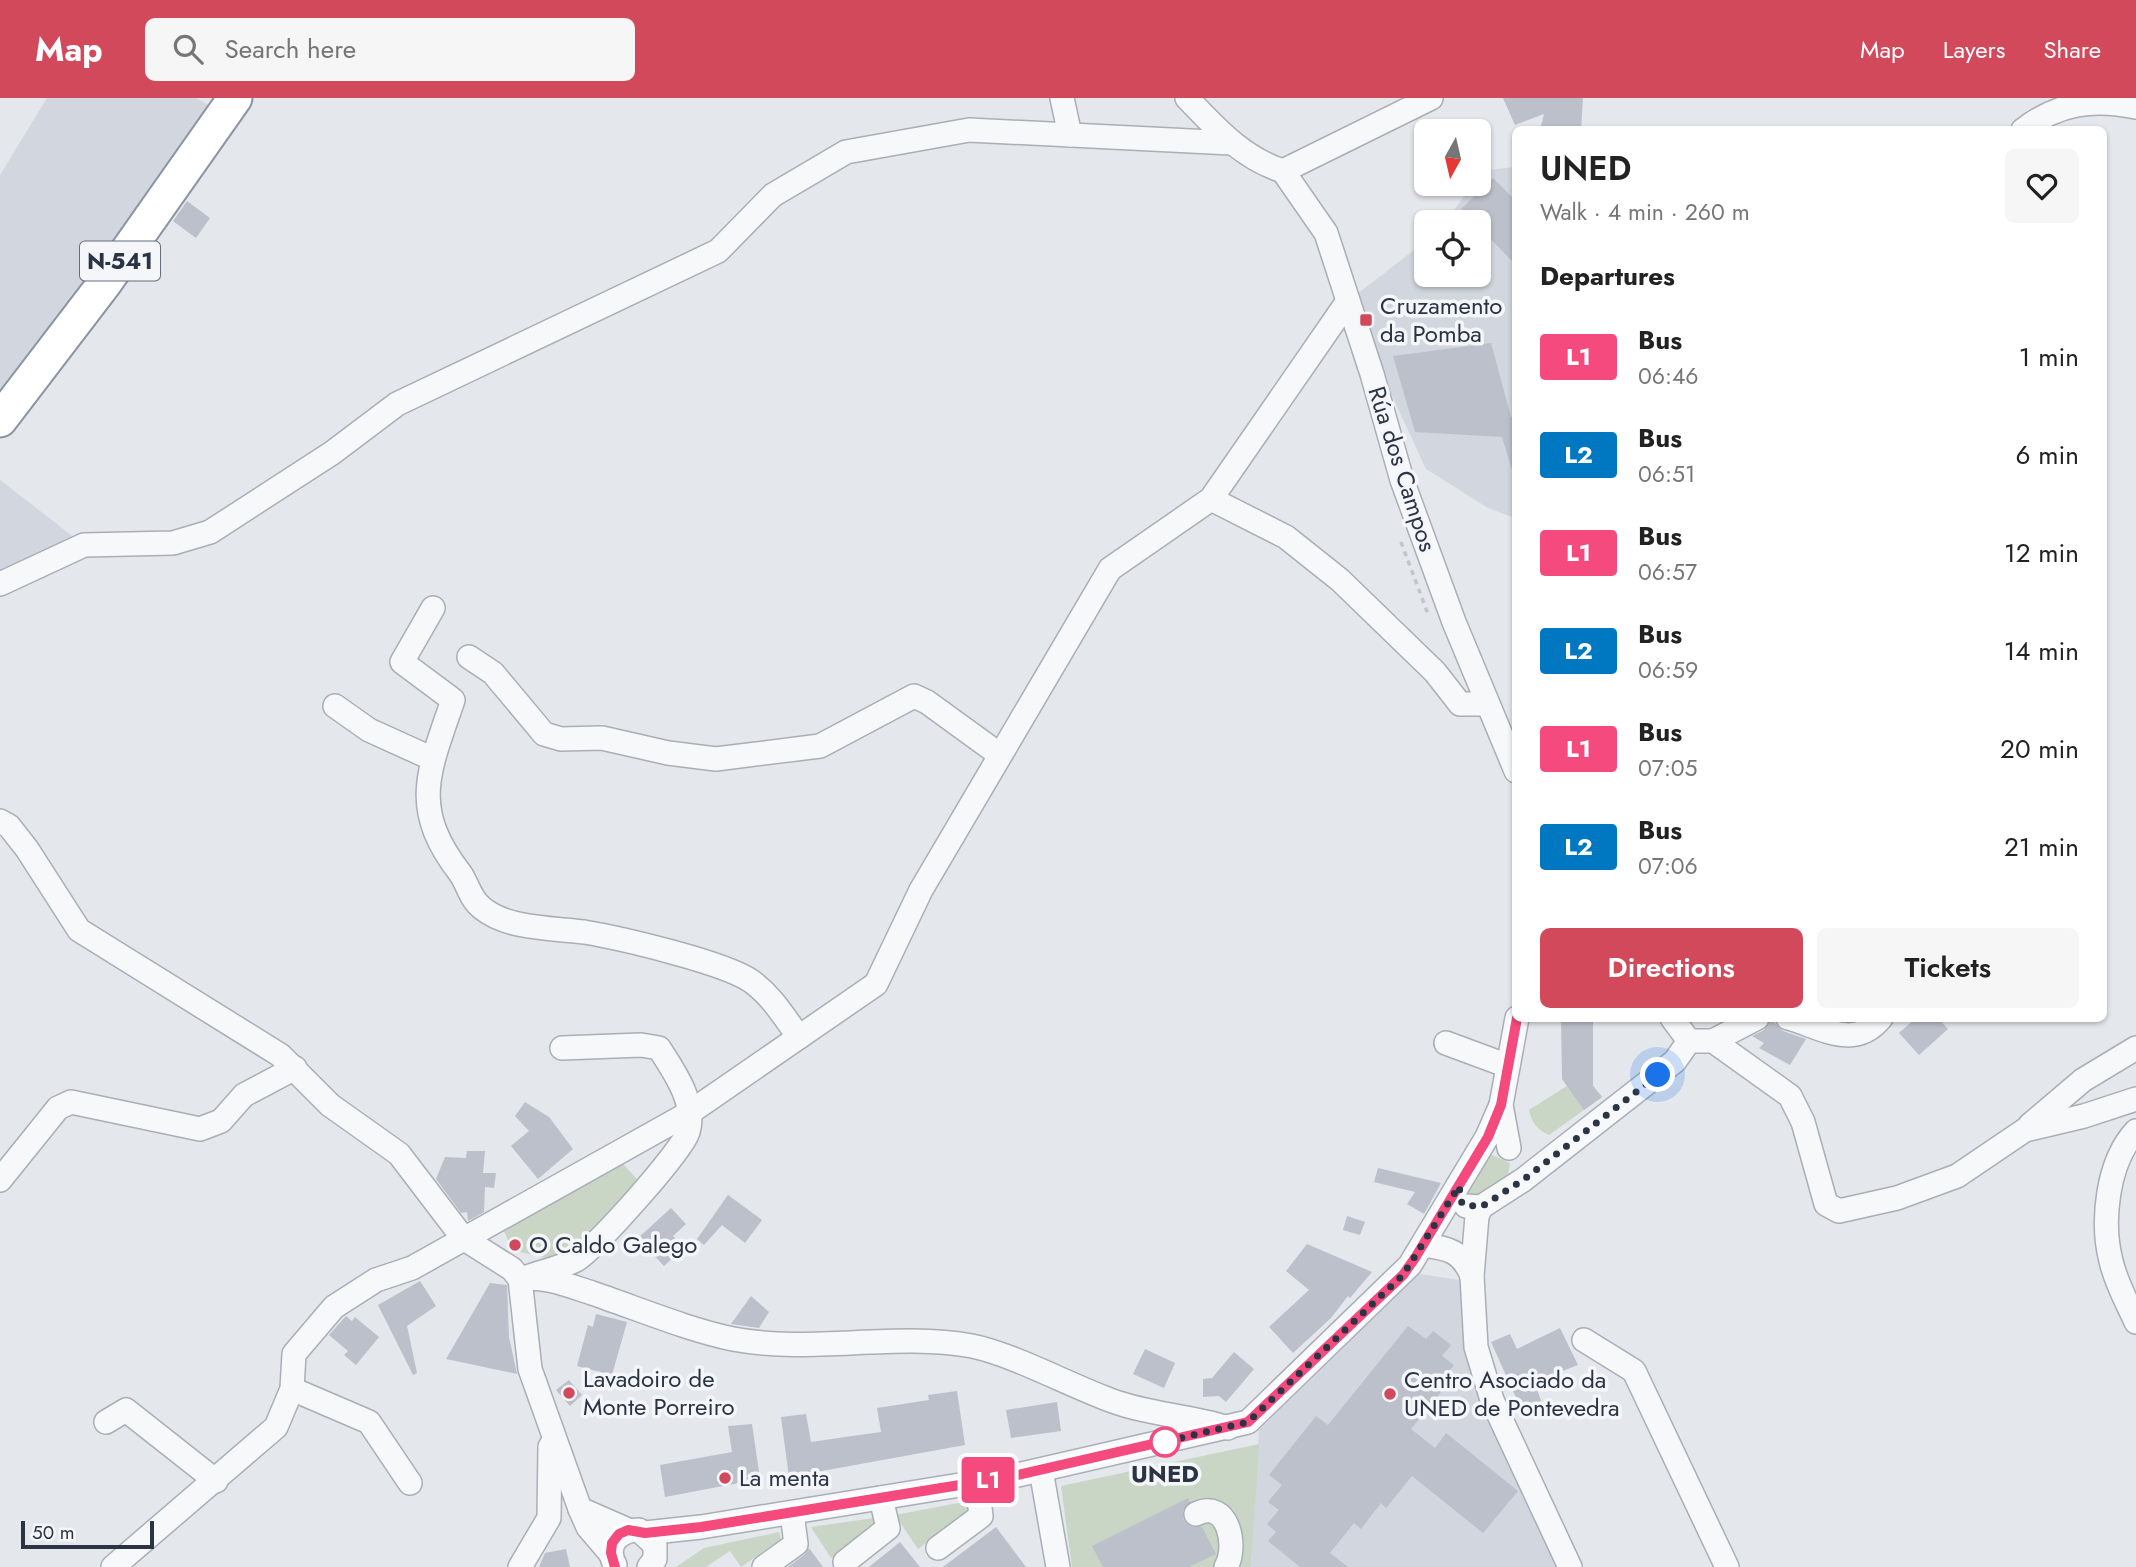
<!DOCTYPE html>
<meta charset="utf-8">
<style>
body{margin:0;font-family:Jost,sans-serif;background:#f6f6f6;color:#222;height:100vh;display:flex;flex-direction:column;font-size:26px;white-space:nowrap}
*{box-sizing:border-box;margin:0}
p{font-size:23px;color:#767676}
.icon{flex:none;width:38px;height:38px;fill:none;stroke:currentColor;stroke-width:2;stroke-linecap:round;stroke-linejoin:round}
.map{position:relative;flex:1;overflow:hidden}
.panel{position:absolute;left:1512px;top:28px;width:595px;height:896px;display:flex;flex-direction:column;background:#fff;border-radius:10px;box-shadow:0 2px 5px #0004}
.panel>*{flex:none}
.badge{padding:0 14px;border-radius:5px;font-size:24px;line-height:46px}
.needle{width:46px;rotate:188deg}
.fabs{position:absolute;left:1414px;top:21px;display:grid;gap:14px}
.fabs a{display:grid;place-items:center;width:77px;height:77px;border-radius:10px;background:#fff;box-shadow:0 2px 5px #0004;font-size:35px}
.scale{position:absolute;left:21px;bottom:18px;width:133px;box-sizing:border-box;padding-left:7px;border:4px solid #2b3445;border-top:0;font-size:19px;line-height:24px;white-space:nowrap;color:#2b3445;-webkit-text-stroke:5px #f4f6f9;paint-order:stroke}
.you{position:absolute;width:35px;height:35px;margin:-18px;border:5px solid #fff;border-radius:50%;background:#1a73e8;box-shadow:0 0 0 10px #1a73e833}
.map>.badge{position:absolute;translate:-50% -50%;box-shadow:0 0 0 4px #fff}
h2{padding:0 28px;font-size:26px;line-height:63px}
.round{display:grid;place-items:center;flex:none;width:74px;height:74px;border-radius:10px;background:#f6f6f6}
.headline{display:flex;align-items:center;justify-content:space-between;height:119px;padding:0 28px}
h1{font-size:33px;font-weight:600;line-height:52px}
.button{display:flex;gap:14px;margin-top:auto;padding:14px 28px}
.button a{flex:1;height:80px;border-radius:10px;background:#d1495b;color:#fff;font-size:28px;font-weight:600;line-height:80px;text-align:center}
.button a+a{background:#f6f6f6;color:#222}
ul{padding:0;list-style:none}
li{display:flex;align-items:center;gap:21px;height:98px;padding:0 28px}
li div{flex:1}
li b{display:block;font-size:26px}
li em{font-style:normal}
li .badge{min-width:77px;font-weight:700;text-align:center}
header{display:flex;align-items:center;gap:42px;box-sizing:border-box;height:98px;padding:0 35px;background:#d1495b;color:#fff}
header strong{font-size:33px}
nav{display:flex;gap:38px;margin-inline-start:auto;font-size:24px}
.search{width:490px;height:63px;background:#f6f6f6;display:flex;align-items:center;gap:18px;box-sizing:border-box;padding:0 24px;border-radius:10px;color:#767676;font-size:26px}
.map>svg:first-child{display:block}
.built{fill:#d2d6de}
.green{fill:#c9d6c5}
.building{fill:#bbc0ca}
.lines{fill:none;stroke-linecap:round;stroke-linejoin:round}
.minor-casing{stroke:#a9aeb7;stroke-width:26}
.highway-casing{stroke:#8b94a3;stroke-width:37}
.path{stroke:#c2c5cb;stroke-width:3.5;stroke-dasharray:5 5;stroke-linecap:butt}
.minor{stroke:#f7f8fa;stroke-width:23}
.highway{stroke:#fff;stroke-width:33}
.line-casing{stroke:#fff;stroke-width:16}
.line{stroke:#f44a7e;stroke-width:10}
.walk{stroke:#2b3445;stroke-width:7;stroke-dasharray:0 12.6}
.poi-dot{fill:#d1495b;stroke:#f4f6f9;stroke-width:2.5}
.stop-dot{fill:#fff;stroke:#f44a7e;stroke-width:3.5}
.labels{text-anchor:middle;stroke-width:7;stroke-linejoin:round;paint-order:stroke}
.shield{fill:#f4f6f9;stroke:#676e7b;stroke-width:2}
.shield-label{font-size:23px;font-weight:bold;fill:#2b3445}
.poi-label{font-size:24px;fill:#2b3445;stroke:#f4f6f9;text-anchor:start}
.street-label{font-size:24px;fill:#2b3445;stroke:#f4f6f9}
.stop-label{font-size:24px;font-weight:bold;fill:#2b3445;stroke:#f4f6f9}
</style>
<header>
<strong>Map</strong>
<div class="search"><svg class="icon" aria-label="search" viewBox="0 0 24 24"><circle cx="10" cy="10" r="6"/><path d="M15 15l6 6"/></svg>Search here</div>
<nav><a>Map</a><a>Layers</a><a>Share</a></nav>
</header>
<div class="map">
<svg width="2136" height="1469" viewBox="0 0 2136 1469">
<rect width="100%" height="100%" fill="#e4e7ec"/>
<g class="built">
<polygon points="47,0 196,0 224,16 0,320 0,77"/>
<polygon points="1515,69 1515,420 1488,410 1426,371 1348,203 1426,143 1426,177 1479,177 1479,124 1446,124 1472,86 1479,86 1481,73"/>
<polygon points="0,382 84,447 0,486"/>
<polygon points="1419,1176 1460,1182 1469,1260 1560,1469 1251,1469 1259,1332"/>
</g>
<g class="green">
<path d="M1584,977L1602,999L1549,1037C1537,1032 1532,1025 1529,1012Z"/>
<polygon points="1492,1057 1510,1065 1508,1078 1481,1100 1470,1098 1468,1091 1482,1066"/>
<polygon points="617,1059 642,1087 576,1156 550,1161 512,1152 504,1133"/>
<polygon points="1259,1346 1251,1469 1072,1469 1061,1388"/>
<polygon points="974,1402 975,1407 918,1451 895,1417"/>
<polygon points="874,1420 877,1425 831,1460 811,1429"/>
<polygon points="779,1434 781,1441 741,1469 730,1453 706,1469 676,1469 704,1450"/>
</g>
<g class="building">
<polygon points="1503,0 1583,0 1581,32 1540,32 1544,16 1515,27"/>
<polygon points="1493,80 1516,103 1516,167 1479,129 1479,124 1474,124 1461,111"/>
<polygon points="187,103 210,120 196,140 173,123"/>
<polygon points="1491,245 1511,319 1516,318 1516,371 1512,372 1502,339 1415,334 1393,258"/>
<polygon points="1561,920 1593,920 1593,988 1602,999 1584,1012 1562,981"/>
<polygon points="1916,920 1938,920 1948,931 1919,957 1899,935"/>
<polygon points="1771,921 1783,933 1806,941 1790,967 1759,950 1764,945 1752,938 1764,932"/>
<polygon points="525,1004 549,1019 573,1051 538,1081 511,1048 529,1033 515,1018"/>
<polygon points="467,1053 485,1053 483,1075 496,1075 494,1090 485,1089 484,1114 468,1123 467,1114 461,1115 436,1081 445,1059 466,1060"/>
<polygon points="1378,1070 1441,1085 1424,1116 1407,1106 1415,1094 1374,1084"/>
<polygon points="728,1097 762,1122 745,1145 722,1127 704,1147 697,1141"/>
<polygon points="671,1110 686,1126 673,1138 684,1150 664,1168 638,1140"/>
<polygon points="1347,1118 1365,1124 1360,1137 1343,1132"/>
<polygon points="1307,1146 1372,1174 1350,1200 1348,1198 1331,1220 1293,1255 1269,1229 1309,1192 1286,1173"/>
<polygon points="420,1183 436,1208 407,1228 417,1275 413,1277 378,1207"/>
<polygon points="490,1185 507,1187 509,1239 517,1276 446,1261"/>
<polygon points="751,1198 769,1214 759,1230 731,1226"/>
<polygon points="596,1216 627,1224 612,1277 577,1268 588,1227 593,1229"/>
<polygon points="346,1218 352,1223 355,1219 379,1239 356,1267 344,1257 348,1253 329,1237"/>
<polygon points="1408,1228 1426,1241 1433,1233 1451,1247 1442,1258 1454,1267 1436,1289 1441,1294 1411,1331 1435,1350 1446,1335 1518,1393 1483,1435 1412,1378 1386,1410 1381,1405 1361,1431 1354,1425 1330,1455 1348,1469 1300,1469 1268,1443 1276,1434 1267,1426 1279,1412 1268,1404 1282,1387 1269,1377 1316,1318 1328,1327"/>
<polygon points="1560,1230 1578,1267 1534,1284 1542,1305 1522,1313 1491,1244 1510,1236 1517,1251"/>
<polygon points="1145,1251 1175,1265 1164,1290 1133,1276"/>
<polygon points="1234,1254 1254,1271 1226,1304 1219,1298 1203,1299 1203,1281 1212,1280"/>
<polygon points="569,1282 582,1297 570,1308 556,1292"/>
<polygon points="957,1293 965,1347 789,1379 781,1319 806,1316 811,1344 859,1337 881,1334 877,1310 929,1302 928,1297"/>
<polygon points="1057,1304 1061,1333 1011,1340 1006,1312"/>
<polygon points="752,1326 760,1381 665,1399 660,1367 732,1354 728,1328"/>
<polygon points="1188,1400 1190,1404 1183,1412 1183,1421 1192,1429 1202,1429 1216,1456 1189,1469 1103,1469 1092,1448"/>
<polygon points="996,1429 1026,1469 943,1469"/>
<polygon points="900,1444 920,1469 869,1469"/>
<polygon points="809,1450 823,1469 788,1469 804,1457"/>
<polygon points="566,1451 570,1469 539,1469 545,1455"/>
</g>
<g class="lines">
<g class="minor-casing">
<g id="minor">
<polyline points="1062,0 1070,37"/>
<path d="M1187,0C1216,30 1242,60 1283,73"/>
<path d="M2023,32C2058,5 2094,0 2136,9"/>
<polyline points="1283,73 1326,135 1372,276 1402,382 1454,524 1516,673"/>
<polyline points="1283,73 1431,0"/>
<polyline points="1211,401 1286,439 1340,482 1435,574 1460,606 1487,606"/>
<polyline points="0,486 84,447 173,445 210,434 332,355 397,306 718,153 773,97 846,54 969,32 1231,45"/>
<path d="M433,510L402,564L453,602C429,673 409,709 460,775C468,786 470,801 482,810C507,831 552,830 584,834C620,840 723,864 751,883C772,898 784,919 799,939"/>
<polyline points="469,559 493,575 544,636 561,641 602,640 668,655 716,661 820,648 914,598 927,604 1000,657"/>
<polyline points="335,608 369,632 433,661"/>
<polyline points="0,723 9,728 27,751 79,832 280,957 330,1007 399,1056 463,1140 512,1171 520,1181 530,1271 580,1411 588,1429 611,1456"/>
<path d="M1788,920C1821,929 1854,953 1881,920"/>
<polyline points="1689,943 1713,943 1790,998 1803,1024 1826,1106 1839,1113 1897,1100 1957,1078 2025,1032 2084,1018 2136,1001"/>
<polyline points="1713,943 1757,920"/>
<polyline points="1446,945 1508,968"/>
<polyline points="2030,1027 2083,982 2136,950"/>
<path d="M2136,1033C2107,1064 2101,1124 2111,1163C2116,1185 2127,1204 2136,1224"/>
<polyline points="1509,1050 1501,1007 1517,920"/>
<polyline points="0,1082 58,1010 71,1004 200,1031 221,1023 244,997 295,970"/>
<polyline points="1466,1108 1481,1109 1523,1082 1675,963 1689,943 1672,920"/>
<polyline points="1481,1109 1477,1118 1472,1178 1476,1249 1492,1302 1570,1469"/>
<path d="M1423,1147C1448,1150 1462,1153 1472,1178"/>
<path d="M530,1178C545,1173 562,1169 576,1162C595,1151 682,1053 688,1034C697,1005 673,972 659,950L641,947L562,950"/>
<path d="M520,1181C544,1177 570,1188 592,1195C636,1210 689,1232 733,1241C812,1256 893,1234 972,1248C1012,1256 1069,1287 1110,1302C1149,1317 1188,1317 1228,1330"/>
<polyline points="1584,1242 1634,1273 1727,1469"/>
<polyline points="292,1291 369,1324 410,1385"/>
<polyline points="106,1324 126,1312 216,1383"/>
<polyline points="1041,1372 1058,1469"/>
<polyline points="580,1411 628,1432"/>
<path d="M1196,1416C1228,1400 1238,1448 1226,1469"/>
<polyline points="645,1435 701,1429 1009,1379 1248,1324 1410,1167 1487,1039 1501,1007"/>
<polyline points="938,1450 981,1418 977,1384"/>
<polyline points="845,1464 888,1430 881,1400"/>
<path d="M615,1467C604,1447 619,1432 639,1432L655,1447V1461L649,1469"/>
<polyline points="113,1469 276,1329 292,1291 294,1256 334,1209 376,1182 412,1170 689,1015 876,886 921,792 1110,471 1211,401 1348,203"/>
<polyline points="520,1469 549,1420 550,1349 553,1344"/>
<polyline points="764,1469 796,1446 792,1415"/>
</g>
</g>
<g class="highway-casing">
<polyline id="highway" points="0,322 104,186 235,0"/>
</g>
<polyline class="path" points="1401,444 1428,516"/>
<use href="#minor" class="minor"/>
<use href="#highway" class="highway"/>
</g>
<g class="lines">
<g class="line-casing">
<polyline id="line" points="615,1469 611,1455 612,1445 619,1436 628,1432 645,1435 701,1429 1009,1379 1248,1324 1403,1177 1415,1160 1488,1039 1501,1007 1517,920"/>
</g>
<use href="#line" class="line"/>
<polyline class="walk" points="1165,1344 1155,1346 1248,1324 1403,1177 1459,1088 1462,1106 1481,1109 1523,1082 1658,977"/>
</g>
<g class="poi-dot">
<rect x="1359" y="215" width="14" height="14" rx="3.5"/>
<circle cx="515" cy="1147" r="7"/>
<circle cx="569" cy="1295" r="7"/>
<circle cx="1390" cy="1296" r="7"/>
<circle cx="725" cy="1380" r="7"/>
</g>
<circle class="stop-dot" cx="1165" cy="1344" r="14"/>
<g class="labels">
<rect class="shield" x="80" y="143.5" width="80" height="39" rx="5"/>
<g class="shield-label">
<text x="120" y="171">N-541</text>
</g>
<g class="poi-label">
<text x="1380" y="216">Cruzamento<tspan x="1380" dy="28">da Pomba</tspan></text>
<text x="529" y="1155">O Caldo Galego</text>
<text x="583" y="1289">Lavadoiro de<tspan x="583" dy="28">Monte Porreiro</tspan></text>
<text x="1404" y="1290">Centro Asociado da<tspan x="1404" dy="28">UNED de Pontevedra</tspan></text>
<text x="739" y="1388">La menta</text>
</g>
<g class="street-label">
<text transform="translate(1402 371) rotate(72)" y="8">Rúa dos Campos</text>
</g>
<g class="stop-label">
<text x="1165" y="1384">UNED</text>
</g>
</g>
</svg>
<div class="fabs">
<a><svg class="needle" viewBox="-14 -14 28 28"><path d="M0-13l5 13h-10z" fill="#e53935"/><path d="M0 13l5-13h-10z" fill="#767676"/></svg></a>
<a><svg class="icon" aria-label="locate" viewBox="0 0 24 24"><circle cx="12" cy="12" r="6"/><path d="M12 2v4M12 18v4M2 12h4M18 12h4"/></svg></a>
</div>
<div class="scale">50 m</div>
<div class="you" style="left:1658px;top:977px"></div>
<b class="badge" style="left:988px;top:1382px;background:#f44a7e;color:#fff">L1</b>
<section class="panel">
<div class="headline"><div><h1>UNED</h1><p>Walk · 4 min · 260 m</p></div><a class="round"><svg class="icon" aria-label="heart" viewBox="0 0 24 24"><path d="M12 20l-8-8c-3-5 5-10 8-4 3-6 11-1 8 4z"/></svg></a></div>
<h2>Departures</h2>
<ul>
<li><span class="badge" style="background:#f44a7e;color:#fff">L1</span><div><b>Bus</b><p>06:46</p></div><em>1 min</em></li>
<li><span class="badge" style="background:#0078c1;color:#fff">L2</span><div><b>Bus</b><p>06:51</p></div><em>6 min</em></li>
<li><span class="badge" style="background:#f44a7e;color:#fff">L1</span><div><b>Bus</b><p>06:57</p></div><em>12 min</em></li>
<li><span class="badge" style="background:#0078c1;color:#fff">L2</span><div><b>Bus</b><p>06:59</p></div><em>14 min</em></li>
<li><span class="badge" style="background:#f44a7e;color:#fff">L1</span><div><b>Bus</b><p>07:05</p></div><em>20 min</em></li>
<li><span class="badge" style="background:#0078c1;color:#fff">L2</span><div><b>Bus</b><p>07:06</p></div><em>21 min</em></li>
</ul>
<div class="button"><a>Directions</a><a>Tickets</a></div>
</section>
</div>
